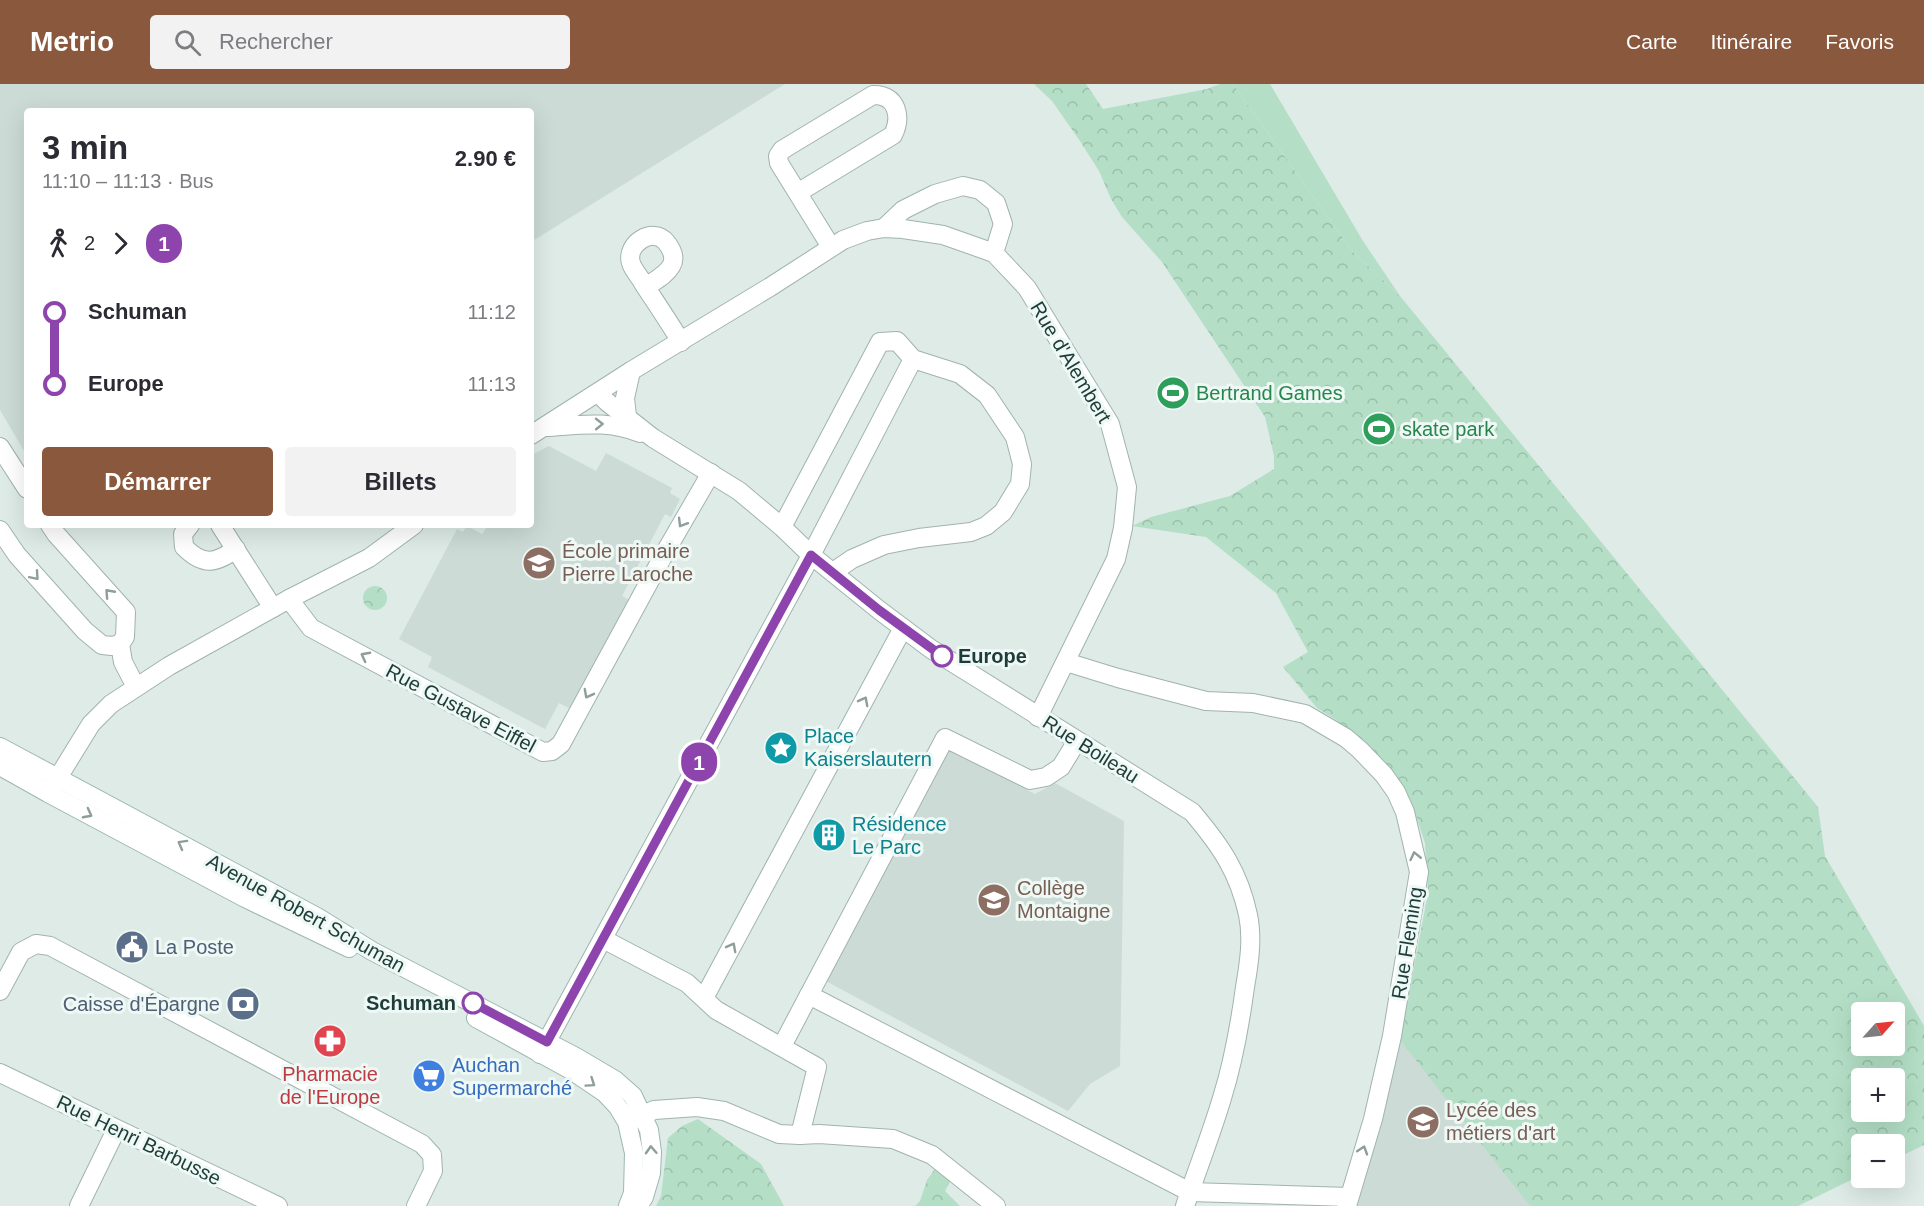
<!DOCTYPE html>
<html lang="fr">
<meta charset="utf-8">
<style>
body{margin:0;font-family:Arial,sans-serif;background:#f2f2f3;color:#2b2b33;height:100vh;display:flex;flex-direction:column;font-size:22px;white-space:nowrap}
*{box-sizing:border-box;margin:0}
p{font-size:20px;color:#7c7c81}
.icon{flex:none;width:33px;height:33px;fill:none;stroke:currentColor;stroke-width:2;stroke-linecap:round;stroke-linejoin:round}
.map{position:relative;flex:1;overflow:hidden}
.panel{position:absolute;left:24px;top:24px;width:510px;height:420px;display:flex;flex-direction:column;background:#fff;border-radius:6px;box-shadow:0 6px 24px #0002}
.panel>*{flex:none}
.badge{padding:0 12px;border-radius:20px;font-size:21px;line-height:39px}
.needle{width:39px;rotate:63deg}
.tools{position:absolute;left:1851px;top:918px;display:grid;gap:12px}
.tools a{display:grid;place-items:center;width:54px;height:54px;border-radius:6px;background:#fff;box-shadow:0 6px 24px #0002;font-size:30px}
.map>.badge{position:absolute;translate:-50% -50%;box-shadow:0 0 0 3px #fff}
.legs{display:flex;align-items:center;gap:9px;height:66px;padding:0 18px;font-size:20px}
.legs p{margin-inline-start:auto}
.overview{display:flex;align-items:center;justify-content:space-between;height:102px;padding:0 18px}
h1{font-size:33px;font-weight:700;line-height:45px}
.action{display:flex;gap:12px;margin-top:auto;padding:12px 18px}
.action a{flex:1;height:69px;border-radius:6px;background:#8a583c;color:#fff;font-size:24px;font-weight:700;line-height:69px;text-align:center}
.action a+a{background:#f2f2f3;color:#2b2b33}
ul{padding:0 18px;list-style:none}
li{display:flex;align-items:center;gap:21px;height:72px;font-size:22px}
li i{display:grid;place-items:center;width:9px;height:100%;margin:0 8px;background:currentColor}
li i::after{content:'';width:15px;height:15px;margin:-8px;border:4px solid;border-radius:50%;background:#fff}
li p{margin-inline-start:auto}
li:first-child i{background:linear-gradient(#0000 50%,currentColor 0)}
li:last-child i{background:linear-gradient(currentColor 50%,#0000 0)}
header{display:flex;align-items:center;gap:36px;box-sizing:border-box;height:84px;padding:0 30px;background:#8a583c;color:#fff}
header strong{font-size:28px}
nav{display:flex;gap:33px;margin-inline-start:auto;font-size:21px}
.search{width:420px;height:54px;background:#f2f2f3;display:flex;align-items:center;gap:15px;box-sizing:border-box;padding:0 21px;border-radius:6px;color:#7c7c81;font-size:22px}
.map>svg:first-child{display:block}
.built{fill:#ccdbd6}
.grass{fill:#b4dfc6}
.forest{fill:url(#forest-crowns);fill-rule:evenodd}
.lines{fill:none;stroke-linecap:round;stroke-linejoin:round}
.street-casing{stroke:#a1b3af;stroke-width:20}
.secondary-casing{stroke:#9cb8b2;stroke-width:20}
.street{stroke:#fff;stroke-width:18}
.secondary{stroke:#fff;stroke-width:18}
.oneway{stroke:#8e9e9c}
.line-1-casing{stroke:#fff;stroke-width:14}
.line-1{stroke:#8e44ad;stroke-width:9}
.stop-1-dot{fill:#fff;stroke:#8e44ad;stroke-width:3}
.labels{text-anchor:middle;stroke-width:6;stroke-linejoin:round;paint-order:stroke}
.street-label{font-size:20px;fill:#1e3c39;stroke:#eef8f4}
.leisure-label{font-size:20px;fill:#27864d;stroke:#eef8f4;text-anchor:start}
.education-label{font-size:20px;fill:#785e54;stroke:#eef8f4;text-anchor:start}
.stop-label{font-size:20px;font-weight:bold;fill:#1e3c39;stroke:#eef8f4;text-anchor:start}
.culture-label{font-size:20px;fill:#0d838f;stroke:#eef8f4;text-anchor:start}
.service-label{font-size:20px;fill:#4e5e75;stroke:#eef8f4;text-anchor:start}
.shop-label{font-size:20px;fill:#366cbe;stroke:#eef8f4;text-anchor:start}
.health-label{font-size:20px;fill:#be3a42;stroke:#eef8f4}
</style>
<header>
<strong>Metrio</strong>
<div class="search"><svg class="icon" aria-label="search" viewBox="0 0 24 24"><circle cx="10" cy="10" r="6"/><path d="M15 15l6 6"/></svg>Rechercher</div>
<nav><a>Carte</a><a>Itinéraire</a><a>Favoris</a></nav>
</header>
<div class="map">
<svg width="1924" height="1122" viewBox="0 0 1924 1122">
<defs>
<pattern id="forest-crowns" width="20" height="18" patternUnits="userSpaceOnUse" patternTransform="scale(1.5)"><rect width="20" height="18" fill="#b4dfc6"/><path d="M2 6a3 3 0 1 1 6 0M12 15a3 3 0 1 1 6 0" fill="none" stroke="#9ac0ab"/></pattern>
</defs>
<rect width="100%" height="100%" fill="#deebe7"/>
<g class="built">
<polygon points="0,0 785,0 531,158 531,27 27,27 27,372 0,326"/>
<polygon points="549,362 596,387 606,369 672,404 670,409 680,415 671,433 665,430 622,512 631,517 573,626 559,619 545,645 428,583 432,573 399,555 457,445 463,448 467,442 482,450 488,441 531,441 531,371"/>
<polygon points="946,664 1035,710 1055,699 1124,737 1120,982 1090,1000 1068,1027 824,896"/>
<polygon points="1402,953 1532,1122 1356,1122"/>
</g>
<polygon class="grass" points="1233,0 1270,0 1363,157 1400,212 1353,168"/>
<g class="forest">
<path d="M1034,0H1086L1103,25L1207,5L1220,0H1233L1353,168L1400,212L1818,723L1825,772L1924,942V1061L1895,1075L1894,1060H1862L1861,1091L1798,1122H1530L1400,956L1428,809L1425,759L1415,729L1404,704L1390,683L1360,654L1336,636L1317,624L1283,583L1308,568L1276,509L1206,453L1132,442L1151,433L1230,412L1274,385V372L1265,333L1162,178L1122,133L1111,115L1099,87L1080,57L1052,17ZM1862,928H1894V962H1862ZM1862,994H1894V1028H1862Z"/>
<circle cx="375" cy="514" r="12"/>
<polygon points="698,1035 761,1080 784,1122 656,1122 661,1112 668,1054 682,1042"/>
<polygon points="935,1085 950,1097 945,1107 960,1122 915,1122 920,1117 927,1096"/>
</g>
<g class="lines">
<g class="street-casing">
<g id="street">
<path d="M799,108L893,51C902,33 897,10 873,11L782,66L778,72L779,79L831,163"/>
<polyline points="884,144 903,126 935,110 963,102 980,106 996,119 1003,140 994,169"/>
<path d="M646,203C663,191 685,181 666,158C653,142 625,160 631,179C633,186 640,193 643,199C656,219 669,238 681,258"/>
<path d="M598,309L607,318L653,354L739,407L782,443L811,471L879,526L931,565L1192,728C1220,761 1239,788 1248,831C1253,854 1249,880 1245,903C1240,940 1233,979 1222,1014C1211,1051 1197,1086 1185,1122"/>
<polyline points="627,332 625,314 631,287"/>
<path d="M547,343C580,341 608,336 640,349"/>
<polyline points="531,351 631,287 770,203 843,156 867,147 884,144 903,145 943,151 994,169 1027,204 1110,340 1127,403 1123,444 1116,475 1038,633"/>
<polyline points="0,363 27,405"/>
<path d="M190,441L183,450L184,463C203,482 215,480 236,465"/>
<polyline points="220,441 273,524"/>
<polyline points="782,443 880,258 897,257 913,275 960,290 987,311 1015,353 1022,380 1020,400 1003,428 986,442 971,448 919,454 884,461 852,475 833,488"/>
<polyline points="0,446 17,471 85,547 102,561 112,562 120,560 125,553 126,528 56,450 50,441"/>
<polyline points="289,515 311,544 543,668 552,667 561,660 667,465 711,389"/>
<polyline points="120,560 123,578 136,603"/>
<polyline points="1066,578 1118,594 1206,617 1253,619 1305,630 1346,654 1360,666 1384,691 1396,708 1405,728 1419,788 1392,952 1373,1035 1347,1122"/>
<polyline points="51,705 91,640 111,620 169,582 289,515 369,474 414,441"/>
<polyline points="603,855 687,899 716,926 817,983 800,1051"/>
<polyline points="0,907 21,868 36,860 50,862 422,1060 432,1071 433,1087 416,1122"/>
<polyline points="809,911 1190,1108 1349,1113"/>
<polyline points="704,914 903,544"/>
<polyline points="782,962 945,654 1030,696 1046,693 1061,683 1077,657"/>
<polyline points="540,970 808,477 913,275"/>
<polyline points="0,989 278,1122"/>
<polyline points="628,1038 654,1026 697,1023 724,1027 779,1050 800,1051 819,1050 893,1055 932,1071 996,1122"/>
<polyline points="79,1122 116,1046"/>
</g>
</g>
<g class="secondary-casing">
<g id="secondary">
<polyline points="0,663 317,833 372,867 576,973 615,996 633,1012 649,1046 652,1068 651,1089 644,1113 638,1122"/>
<polyline points="0,682 48,709 245,814 349,864"/>
<polyline points="476,934 571,986 605,1009 618,1023 627,1038 634,1069 633,1109 628,1122"/>
</g>
</g>
<use href="#street" class="street"/>
<use href="#secondary" class="secondary"/>
</g>
<defs><path id="oneway-chevron" d="M-2-3.5L2.5 0L-2 3.5" fill="none" stroke-width="1.6" stroke-linecap="round" stroke-linejoin="round" transform="scale(1.5)"/></defs>
<g class="oneway">
<use href="#oneway-chevron" transform="translate(599 340) rotate(-1)"/>
<use href="#oneway-chevron" transform="translate(682 439) rotate(121)"/>
<use href="#oneway-chevron" transform="translate(35 492) rotate(49)"/>
<use href="#oneway-chevron" transform="translate(109 509) rotate(-132)"/>
<use href="#oneway-chevron" transform="translate(365 572) rotate(-152)"/>
<use href="#oneway-chevron" transform="translate(588 610) rotate(118)"/>
<use href="#oneway-chevron" transform="translate(864 617) rotate(-62)"/>
<use href="#oneway-chevron" transform="translate(88 730) rotate(28)"/>
<use href="#oneway-chevron" transform="translate(182 760) rotate(-151)"/>
<use href="#oneway-chevron" transform="translate(1415 772) rotate(-103)"/>
<use href="#oneway-chevron" transform="translate(732 863) rotate(-62)"/>
<use href="#oneway-chevron" transform="translate(591 999) rotate(34)"/>
<use href="#oneway-chevron" transform="translate(651 1066) rotate(-93)"/>
<use href="#oneway-chevron" transform="translate(1363 1066) rotate(-72)"/>
</g>
<g class="lines">
<g class="line-1-casing">
<polyline id="line-1" points="473,919 547,958 811,471 879,526 942,572"/>
</g>
<use href="#line-1" class="line-1"/>
</g>
<defs>
<g id="stadium-disc" transform="scale(1.725)"><circle r="9.5" fill="#2e9e5b" stroke="#eef8f4"/><path d="M0-5a6.5 5 0 1 0 0 10a6.5 5 0 1 0 0-10ZM-3.5-1.8h7v3.6h-7Z" fill="#fff"/></g>
<g id="school-disc" transform="scale(1.725)"><circle r="9.5" fill="#8d6e63" stroke="#eef8f4"/><path d="M0-5L7-2L0 1L-7-2ZM-4 1L0 2.5L4 1V4Q0 6-4 4Z" fill="#fff"/></g>
<g id="sight-disc" transform="scale(1.725)"><circle r="9.5" fill="#0f9aa8" stroke="#eef8f4"/><path d="M0-6L1.8-2.2L6-1.7L2.9 1.2L3.7 5.4L0 3.3L-3.7 5.4L-2.9 1.2L-6-1.7L-1.8-2.2Z" fill="#fff"/></g>
<g id="building-disc" transform="scale(1.725)"><circle r="9.5" fill="#0f9aa8" stroke="#eef8f4"/><path d="M-4-6H4V6H1V3H-1V6H-4ZM-2.5-4.3h1.7v1.8h-1.7ZM.8-4.3h1.7v1.8H.8ZM-2.5-1h1.7V.8h-1.7ZM.8-1h1.7V.8H.8Z" fill="#fff"/></g>
<g id="civic-disc" transform="scale(1.725)"><circle r="9.5" fill="#5c6f8a" stroke="#eef8f4"/><path d="M-.6-6.5H3V-4.5H.6V-3L4-1V1h2V6H-6V1h2V-1L-.6-3ZM-1.2 2.5V6h2.4V2.5Z" fill="#fff"/></g>
<g id="bank-disc" transform="scale(1.725)"><circle r="9.5" fill="#5c6f8a" stroke="#eef8f4"/><path d="M-6-4H6V4H-6ZM0-2.3a2.3 2.3 0 1 0 0 4.6a2.3 2.3 0 1 0 0-4.6Z" fill="#fff"/></g>
<g id="pharmacy-disc" transform="scale(1.725)"><circle r="9.5" fill="#e0444e" stroke="#eef8f4"/><path d="M-2-6h4v4h4v4h-4v4h-4v-4h-4v-4h4Z" fill="#fff"/></g>
<g id="supermarket-disc" transform="scale(1.725)"><circle r="9.5" fill="#3f7fe0" stroke="#eef8f4"/><path d="M-6-5.5h2.5l.6 2H6L4.5 2H-2.5L-4.4-4H-6ZM-1.5 3.2a1.3 1.3 0 1 0 .1 0ZM3 3.2a1.3 1.3 0 1 0 .1 0Z" fill="#fff"/></g>
</defs>
<g fill-rule="evenodd">
<use href="#stadium-disc" x="1173" y="309"/>
<use href="#stadium-disc" x="1379" y="345"/>
<use href="#school-disc" x="539" y="479"/>
<use href="#sight-disc" x="781" y="664"/>
<use href="#building-disc" x="829" y="751"/>
<use href="#school-disc" x="994" y="816"/>
<use href="#civic-disc" x="132" y="863"/>
<use href="#bank-disc" x="243" y="920"/>
<use href="#pharmacy-disc" x="330" y="957"/>
<use href="#supermarket-disc" x="429" y="992"/>
<use href="#school-disc" x="1423" y="1038"/>
</g>
<g class="stop-1-dot">
<circle cx="942" cy="572" r="10"/>
<circle cx="473" cy="919" r="10"/>
</g>
<g class="labels">
<g class="street-label">
<text transform="translate(1071 278) rotate(59)" y="7">Rue d'Alembert</text>
<text transform="translate(461 624) rotate(28)" y="7">Rue Gustave Eiffel</text>
<text transform="translate(1091 665) rotate(32)" y="7">Rue Boileau</text>
<text transform="translate(306 829) rotate(29)" y="7">Avenue Robert Schuman</text>
<text transform="translate(1407 859) rotate(-81)" y="7">Rue Fleming</text>
<text transform="translate(139 1056) rotate(26)" y="7">Rue Henri Barbusse</text>
</g>
<g class="leisure-label">
<text x="1196" y="316">Bertrand Games</text>
<text x="1402" y="352">skate park</text>
</g>
<g class="education-label">
<text x="562" y="474">École primaire<tspan x="562" dy="23">Pierre Laroche</tspan></text>
<text x="1017" y="811">Collège<tspan x="1017" dy="23">Montaigne</tspan></text>
<text x="1446" y="1033">Lycée des<tspan x="1446" dy="23">métiers d'art</tspan></text>
</g>
<g class="stop-label">
<text x="958" y="579">Europe</text>
<text x="456" y="926" text-anchor="end">Schuman</text>
</g>
<g class="culture-label">
<text x="804" y="659">Place<tspan x="804" dy="23">Kaiserslautern</tspan></text>
<text x="852" y="747">Résidence<tspan x="852" dy="23">Le Parc</tspan></text>
</g>
<g class="service-label">
<text x="155" y="870">La Poste</text>
<text x="220" y="927" text-anchor="end">Caisse d'Épargne</text>
</g>
<g class="shop-label">
<text x="452" y="988">Auchan<tspan x="452" dy="23">Supermarché</tspan></text>
</g>
<g class="health-label">
<text x="330" y="997">Pharmacie<tspan x="330" dy="23">de l'Europe</tspan></text>
</g>
</g>
</svg>
<div class="tools">
<a><svg class="needle" viewBox="-14 -14 28 28"><path d="M0-13l5 13h-10z" fill="#e53935"/><path d="M0 13l5-13h-10z" fill="#7c7c81"/></svg></a>
<a>+</a>
<a>−</a>
</div>
<b class="badge" style="left:699px;top:678px;background:#8e44ad;color:#fff">1</b>
<section class="panel">
<div class="overview"><div><h1>3 min</h1><p>11:10 – 11:13 · Bus</p></div><b>2.90 €</b></div>
<div class="legs"><svg class="icon" aria-label="walk" viewBox="0 0 24 24"><circle cx="13" cy="4" r="2"/><path d="M13 8l-2 6 4 7M11 14l-3 7M7 12l3-4h3l4 4"/></svg>2<svg class="icon" aria-label="forward" viewBox="0 0 24 24"><path d="M9 5l7 7-7 7"/></svg><b class="badge" style="background:#8e44ad;color:#fff">1</b></div>
<ul>
<li><i style="color:#8e44ad"></i><b>Schuman</b><p>11:12</p></li>
<li><i style="color:#8e44ad"></i><b>Europe</b><p>11:13</p></li>
</ul>
<div class="action"><a>Démarrer</a><a>Billets</a></div>
</section>
</div>
